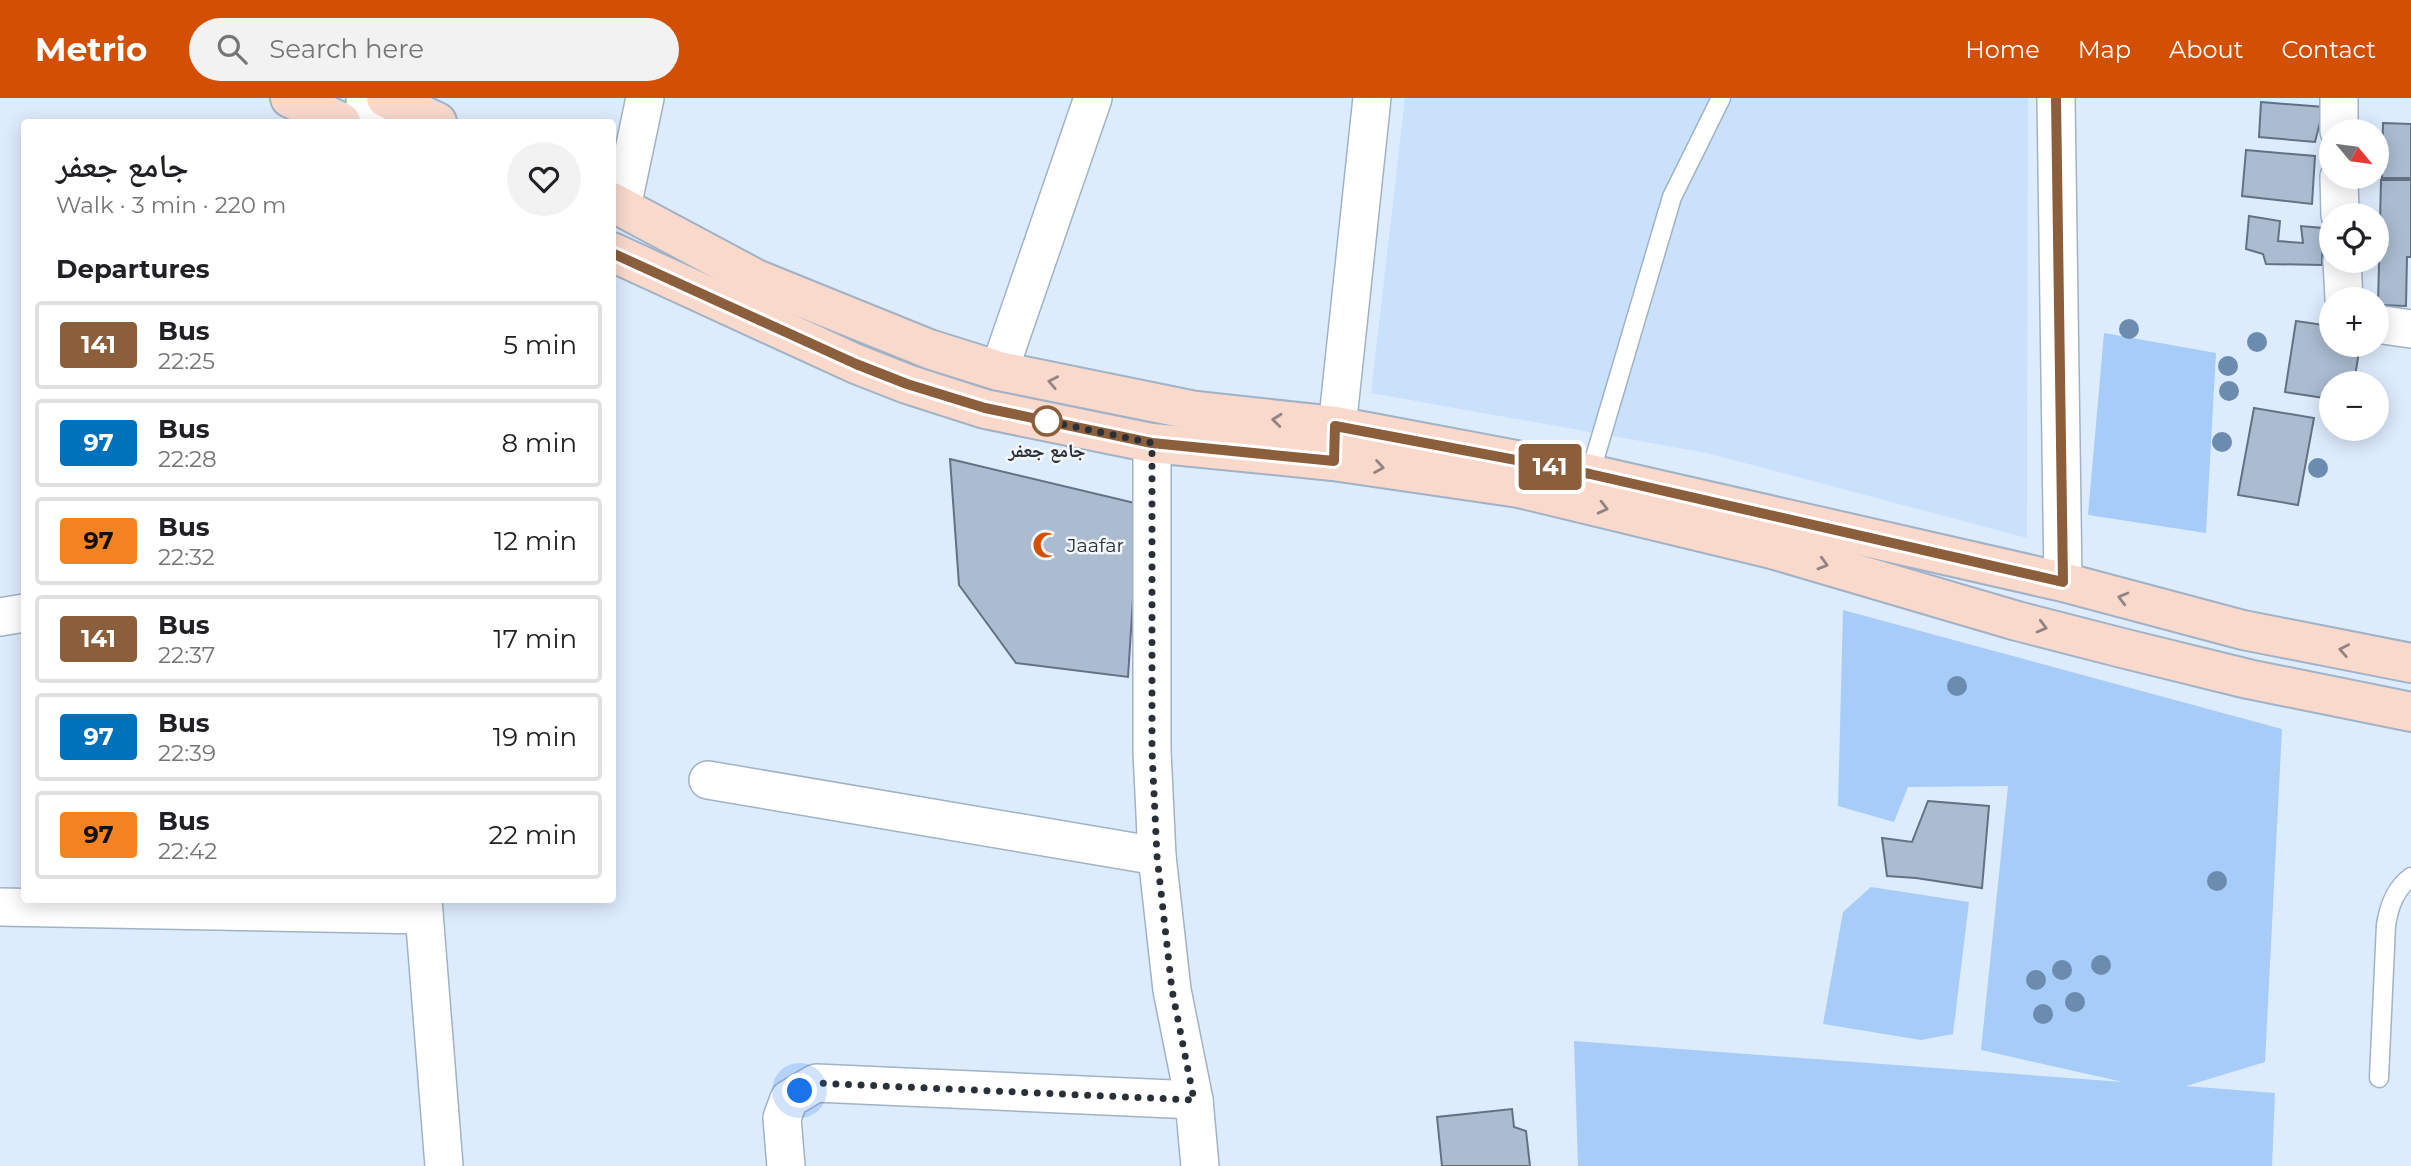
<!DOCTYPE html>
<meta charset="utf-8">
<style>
body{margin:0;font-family:Montserrat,"Noto Naskh Arabic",sans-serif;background:#f2f2f2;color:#202124;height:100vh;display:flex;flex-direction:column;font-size:26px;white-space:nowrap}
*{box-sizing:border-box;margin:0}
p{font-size:23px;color:#757577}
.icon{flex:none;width:38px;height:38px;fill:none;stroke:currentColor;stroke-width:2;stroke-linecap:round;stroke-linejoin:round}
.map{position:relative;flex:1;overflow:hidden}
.side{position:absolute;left:21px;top:21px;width:595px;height:784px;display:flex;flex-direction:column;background:#fff;border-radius:7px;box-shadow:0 4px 18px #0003}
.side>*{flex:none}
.badge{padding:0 14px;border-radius:5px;font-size:24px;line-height:46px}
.needle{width:46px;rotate:119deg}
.buttons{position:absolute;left:2319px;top:21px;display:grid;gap:14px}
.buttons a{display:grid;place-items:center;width:70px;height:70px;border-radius:50%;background:#fff;box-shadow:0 4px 18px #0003;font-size:35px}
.you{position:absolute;width:35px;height:35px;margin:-18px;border:5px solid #fff;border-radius:50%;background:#1a73e8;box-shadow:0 0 0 10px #1a73e833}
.map>.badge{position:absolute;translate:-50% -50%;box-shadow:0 0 0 4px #fff}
h2{padding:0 35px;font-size:26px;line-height:63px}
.round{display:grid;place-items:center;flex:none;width:74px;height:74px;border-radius:37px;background:#f2f2f2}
.head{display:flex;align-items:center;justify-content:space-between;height:119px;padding:0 35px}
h1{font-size:33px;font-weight:600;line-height:52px}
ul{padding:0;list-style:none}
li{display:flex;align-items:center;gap:21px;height:88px;margin:0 14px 10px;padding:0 21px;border:4px solid #e0e0e0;border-radius:7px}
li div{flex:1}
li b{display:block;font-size:26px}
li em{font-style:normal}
li .badge{min-width:77px;font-weight:700;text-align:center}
header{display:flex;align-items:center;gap:42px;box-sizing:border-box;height:98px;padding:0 35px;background:#d34f04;color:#fff}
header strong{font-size:33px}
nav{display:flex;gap:38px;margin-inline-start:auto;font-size:24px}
.search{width:490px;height:63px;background:#f2f2f2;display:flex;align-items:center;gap:18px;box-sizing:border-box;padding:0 24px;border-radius:38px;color:#757577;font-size:26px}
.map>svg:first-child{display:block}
.built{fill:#cae1fc}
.green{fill:#a8ccf8}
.building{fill:#abbcd1;stroke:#627184;stroke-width:2}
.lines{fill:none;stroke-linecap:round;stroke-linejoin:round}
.lane-casing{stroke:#a1b2c6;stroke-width:21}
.street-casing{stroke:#a1b2c6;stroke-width:40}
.secondary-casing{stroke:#a1b2c6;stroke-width:42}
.lane{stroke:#fff;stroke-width:18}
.street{stroke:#fff;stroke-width:37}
.secondary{stroke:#f9d9cc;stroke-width:38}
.tree{fill:#6b8caf}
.oneway{stroke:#918482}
.line-casing{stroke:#fff;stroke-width:16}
.line{stroke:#8b5e3c;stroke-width:10}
.walk{stroke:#293038;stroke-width:7;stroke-dasharray:0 12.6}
.stop-dot{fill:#fff;stroke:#8b5e3c;stroke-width:3.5}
.labels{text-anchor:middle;stroke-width:5;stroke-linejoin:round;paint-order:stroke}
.stop-label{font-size:19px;font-weight:bold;fill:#293038;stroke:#f4f7fc}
.poi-label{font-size:19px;fill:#293038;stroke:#f4f7fc;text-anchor:start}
</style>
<header>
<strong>Metrio</strong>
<div class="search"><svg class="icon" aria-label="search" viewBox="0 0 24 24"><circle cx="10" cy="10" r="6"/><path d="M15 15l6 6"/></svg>Search here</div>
<nav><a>Home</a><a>Map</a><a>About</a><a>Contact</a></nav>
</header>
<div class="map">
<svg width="2411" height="1068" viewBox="0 0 2411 1068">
<rect width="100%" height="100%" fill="#ddecfd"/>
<polygon class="built" points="1405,0 2028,0 2027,440 1707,355 1371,295"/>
<g class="green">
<polygon points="2104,235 2216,255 2206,435 2088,417"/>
<polygon points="1843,512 2282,631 2265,964 2186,988 2275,995 2272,1068 1578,1068 1574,943 2123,984 1981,952 2008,688 1908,689 1894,724 1838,708"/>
<polygon points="1871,789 1969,804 1953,936 1921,942 1823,926 1843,814"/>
</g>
<g class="building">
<polygon points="2261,4 2324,9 2315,44 2259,39"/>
<polygon points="2383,25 2411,26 2411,80 2382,80"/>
<polygon points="2246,52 2315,58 2312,106 2242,98"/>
<polygon points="2381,82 2411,82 2411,159 2407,159 2406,208 2378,207"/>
<polygon points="2249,118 2280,123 2278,143 2303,145 2301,128 2323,130 2322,167 2266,166 2263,156 2246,151"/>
<polygon points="2296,223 2331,228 2331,247 2360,247 2354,285 2331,285 2331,301 2285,294"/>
<polygon points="2254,310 2314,320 2298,407 2238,397"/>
<polygon points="950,361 1139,406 1128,579 1016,565 959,487"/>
<polygon points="1928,703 1989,708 1982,790 1916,780 1887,778 1882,740 1912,744"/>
<polygon points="1512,1011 1514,1029 1526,1033 1530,1068 1442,1068 1437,1019"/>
</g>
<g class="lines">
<g class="lane-casing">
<g id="lane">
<polyline points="1590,376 1672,99 1721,0"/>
<path d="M2379,980L2386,827C2389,808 2395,791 2411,779"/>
</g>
</g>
<g class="street-casing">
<g id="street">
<polyline points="365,0 366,24"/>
<polyline points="2056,0 2063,484"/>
<polyline points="2339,33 2339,0"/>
<polyline points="2339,79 2340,117"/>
<polyline points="622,109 645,0"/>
<polyline points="2342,163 2344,201"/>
<polyline points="2376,226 2411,231"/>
<polyline points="999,273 1093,0"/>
<polyline points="1152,345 1152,653 1157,758 1172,892 1194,1002 1200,1068"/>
<polyline points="1334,358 1372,0"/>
<polyline points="0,519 24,515"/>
<polyline points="708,682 1157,758"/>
<polyline points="423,802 444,1068"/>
<polyline points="0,809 424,817"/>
<polyline points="786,1068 782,1020 789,1001 816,985 1194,1002"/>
</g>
</g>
<g class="secondary-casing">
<g id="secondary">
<polyline points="290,0 341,24"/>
<polyline points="386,0 437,24"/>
<polyline points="612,104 756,181 929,251 999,273 1196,313 1335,328 1590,376 2063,484 2243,532 2411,565"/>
<polyline points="612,154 856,266 907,286 985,311 1152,345 1333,363 1519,390 1772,451 2017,523 2122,550 2248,581 2411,614"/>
</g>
</g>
<use href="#lane" class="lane"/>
<use href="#street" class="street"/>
<use href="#secondary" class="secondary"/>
</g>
<g class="tree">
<circle cx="2129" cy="231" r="10"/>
<circle cx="2257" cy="244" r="10"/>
<circle cx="2228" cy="268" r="10"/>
<circle cx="2229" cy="293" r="10"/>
<circle cx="2222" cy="344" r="10"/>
<circle cx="2318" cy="370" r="10"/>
<circle cx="1957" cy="588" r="10"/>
<circle cx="2217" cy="783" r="10"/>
<circle cx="2101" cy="867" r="10"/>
<circle cx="2062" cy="872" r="10"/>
<circle cx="2036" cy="882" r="10"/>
<circle cx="2075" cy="904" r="10"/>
<circle cx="2043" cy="916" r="10"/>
</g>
<defs><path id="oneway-chevron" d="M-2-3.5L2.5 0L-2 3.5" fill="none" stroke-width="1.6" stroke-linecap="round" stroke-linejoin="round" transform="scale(1.75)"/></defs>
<g class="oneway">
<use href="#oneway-chevron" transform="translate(1053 284) rotate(-169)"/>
<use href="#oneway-chevron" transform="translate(1277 322) rotate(-174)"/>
<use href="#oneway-chevron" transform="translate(1379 369) rotate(9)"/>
<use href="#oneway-chevron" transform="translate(1603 410) rotate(14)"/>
<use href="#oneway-chevron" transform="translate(1823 466) rotate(16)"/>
<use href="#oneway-chevron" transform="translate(2123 500) rotate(-165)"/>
<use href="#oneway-chevron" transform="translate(2042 529) rotate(15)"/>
<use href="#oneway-chevron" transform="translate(2344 552) rotate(-169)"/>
</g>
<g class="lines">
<g class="line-casing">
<polyline id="line" points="612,155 856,266 907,286 985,310 1152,345 1334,363 1335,328 1590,376 2063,484 2056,0"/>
</g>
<use href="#line" class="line"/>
<polyline class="walk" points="800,993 816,985 1194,1002 1172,892 1157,758 1152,653 1152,345 1047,323"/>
</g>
<defs>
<g id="mosque-bare" transform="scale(2.1)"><path d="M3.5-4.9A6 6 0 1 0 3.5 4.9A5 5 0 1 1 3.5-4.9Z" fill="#d34f04" stroke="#f4f7fc" stroke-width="2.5" paint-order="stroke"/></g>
</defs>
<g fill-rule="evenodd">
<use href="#mosque-bare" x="1046" y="447"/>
</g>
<circle class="stop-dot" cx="1047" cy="323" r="14"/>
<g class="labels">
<g class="stop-label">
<text x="1047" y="359">جامع جعفر</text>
</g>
<g class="poi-label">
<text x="1067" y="454">Jaafar</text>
</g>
</g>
</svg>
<div class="buttons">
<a><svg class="needle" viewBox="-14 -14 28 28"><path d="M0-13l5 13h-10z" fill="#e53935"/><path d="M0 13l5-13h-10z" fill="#757577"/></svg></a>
<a><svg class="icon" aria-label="locate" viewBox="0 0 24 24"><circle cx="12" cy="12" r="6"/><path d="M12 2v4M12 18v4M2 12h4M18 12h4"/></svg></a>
<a>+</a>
<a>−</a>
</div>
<div class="you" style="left:800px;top:993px"></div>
<b class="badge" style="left:1550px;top:369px;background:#8b5e3c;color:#fff">141</b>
<section class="side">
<div class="head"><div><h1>جامع جعفر</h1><p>Walk · 3 min · 220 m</p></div><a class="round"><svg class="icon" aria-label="heart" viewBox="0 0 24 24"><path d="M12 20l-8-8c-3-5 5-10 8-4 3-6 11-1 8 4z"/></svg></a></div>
<h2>Departures</h2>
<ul>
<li><span class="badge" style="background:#8b5e3c;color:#fff">141</span><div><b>Bus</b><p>22:25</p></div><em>5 min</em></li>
<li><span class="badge" style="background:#0072bc;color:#fff">97</span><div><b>Bus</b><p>22:28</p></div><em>8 min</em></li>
<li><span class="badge" style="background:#f58220;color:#111">97</span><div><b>Bus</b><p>22:32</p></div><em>12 min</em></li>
<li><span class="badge" style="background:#8b5e3c;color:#fff">141</span><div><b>Bus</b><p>22:37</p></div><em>17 min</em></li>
<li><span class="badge" style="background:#0072bc;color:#fff">97</span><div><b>Bus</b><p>22:39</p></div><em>19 min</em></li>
<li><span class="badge" style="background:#f58220;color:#111">97</span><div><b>Bus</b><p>22:42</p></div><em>22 min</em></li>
</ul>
</section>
</div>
